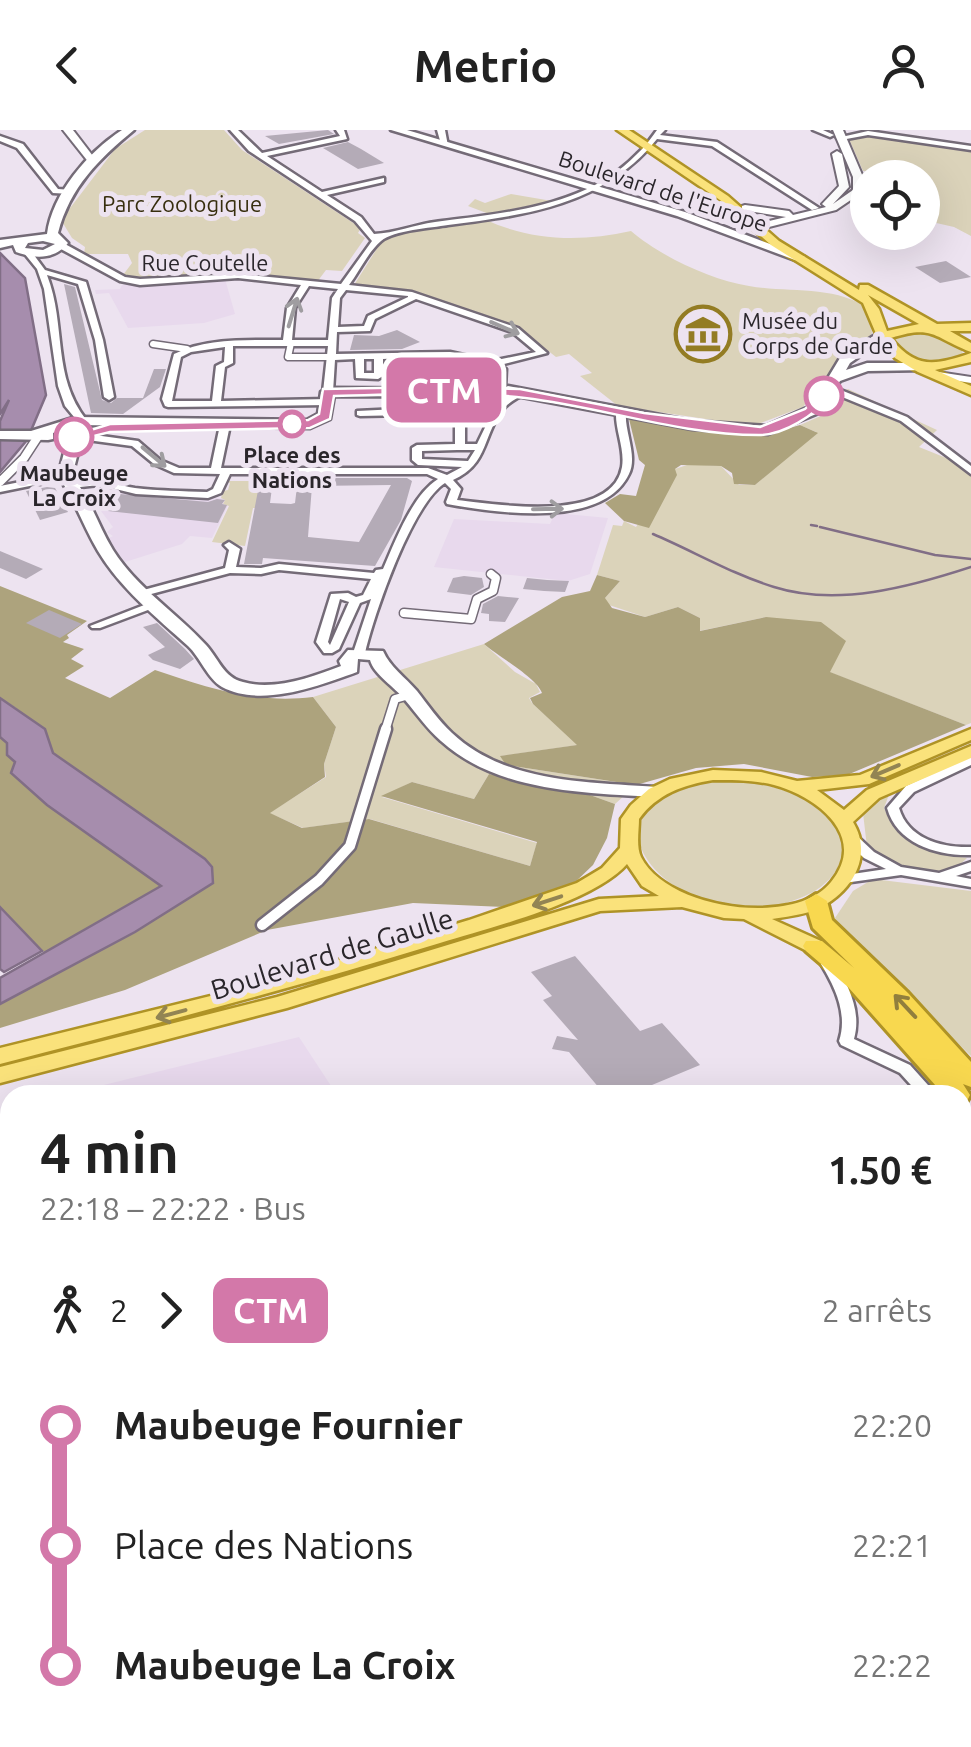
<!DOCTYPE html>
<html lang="fr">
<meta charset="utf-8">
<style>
body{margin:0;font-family:Ubuntu,sans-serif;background:#f6f6f6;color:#222;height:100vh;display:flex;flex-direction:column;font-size:38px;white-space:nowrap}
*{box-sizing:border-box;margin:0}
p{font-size:32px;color:#767676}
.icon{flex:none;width:55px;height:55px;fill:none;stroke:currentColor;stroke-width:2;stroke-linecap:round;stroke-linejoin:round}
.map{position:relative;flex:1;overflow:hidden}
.details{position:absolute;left:0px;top:955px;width:972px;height:662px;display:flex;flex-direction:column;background:#fff;border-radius:30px 30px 0 0;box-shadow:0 10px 40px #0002}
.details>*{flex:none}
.badge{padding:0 20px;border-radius:15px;font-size:35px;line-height:65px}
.fabs{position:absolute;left:850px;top:30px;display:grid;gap:20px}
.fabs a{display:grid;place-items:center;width:90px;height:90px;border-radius:50%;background:#fff;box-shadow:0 10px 40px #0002;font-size:50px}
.map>.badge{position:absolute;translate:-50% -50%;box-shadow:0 0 0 5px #fff}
.legs{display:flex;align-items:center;gap:15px;height:110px;padding:0 40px;font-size:32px}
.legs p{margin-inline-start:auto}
.summary{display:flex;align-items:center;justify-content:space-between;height:170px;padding:0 40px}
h1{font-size:55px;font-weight:700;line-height:75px}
ul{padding:0 40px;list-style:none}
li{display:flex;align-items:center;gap:35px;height:120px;font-size:38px}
li i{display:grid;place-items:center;width:15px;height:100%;margin:0 12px;background:currentColor}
li i::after{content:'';width:25px;height:25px;margin:-12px;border:8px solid;border-radius:50%;background:#fff}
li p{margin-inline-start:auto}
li:first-child i{background:linear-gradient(#0000 50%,currentColor 0)}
li:last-child i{background:linear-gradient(currentColor 50%,#0000 0)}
header{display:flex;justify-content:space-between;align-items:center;height:130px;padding:0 40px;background:#fff;font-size:45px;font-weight:700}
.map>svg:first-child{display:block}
.built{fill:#e8d9ed}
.green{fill:#dbd3ba}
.forest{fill:#ada37d}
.water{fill:#a68dad;stroke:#816e86;stroke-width:2.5}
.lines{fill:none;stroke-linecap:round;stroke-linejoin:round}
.stream{stroke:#816e86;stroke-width:2.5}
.building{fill:#b4abb7;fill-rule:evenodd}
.pedestrian-far2-casing{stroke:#746b77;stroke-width:9}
.pedestrian-far1-casing{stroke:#746b77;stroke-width:11}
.pedestrian-casing{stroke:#746b77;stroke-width:15}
.minor-casing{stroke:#746b77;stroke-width:5}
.tertiary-casing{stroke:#746b77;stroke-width:4}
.secondary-casing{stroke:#746b77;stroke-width:5}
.primary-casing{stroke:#af9326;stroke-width:5}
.trunk-casing{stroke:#af9326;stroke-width:6}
.pedestrian-far2{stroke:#fff;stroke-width:6}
.pedestrian-far1{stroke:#fff;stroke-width:8}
.pedestrian{stroke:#fff;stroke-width:10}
.minor{fill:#fff;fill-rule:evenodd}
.tertiary{fill:#fff;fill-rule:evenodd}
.secondary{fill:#fff;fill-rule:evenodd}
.primary{fill:#fae27b;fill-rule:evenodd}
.trunk{fill:#f8d84f;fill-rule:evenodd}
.oneway{stroke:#9f9da0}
.oneway2{stroke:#928453}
.oneway3{stroke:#917f3d}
.line-1{fill:#d378a9;stroke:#fff;stroke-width:2.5}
.stop-1-dot{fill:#fff;stroke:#d378a9;stroke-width:5}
.labels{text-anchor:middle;stroke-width:10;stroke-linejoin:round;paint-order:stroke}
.far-street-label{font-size:22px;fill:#2a262b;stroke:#ede3f0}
.far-park-label{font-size:22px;fill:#372e0e;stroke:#ede3f0}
.far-poi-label{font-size:22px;fill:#2a262b;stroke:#ede3f0;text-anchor:start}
.far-stop-label{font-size:22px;font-weight:bold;fill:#2a262b;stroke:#ede3f0}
.street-label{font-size:28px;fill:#2a262b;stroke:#ede3f0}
</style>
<header><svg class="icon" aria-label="back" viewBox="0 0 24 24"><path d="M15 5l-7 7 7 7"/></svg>Metrio<svg class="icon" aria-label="person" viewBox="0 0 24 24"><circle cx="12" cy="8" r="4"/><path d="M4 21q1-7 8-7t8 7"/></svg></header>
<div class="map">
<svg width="971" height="1617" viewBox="0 0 971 1617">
<rect width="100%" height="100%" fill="#ede3f0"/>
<g class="built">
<polygon points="225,149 235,184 204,193 128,198 109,163 96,164 95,160 120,159 122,155"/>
<polygon points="105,358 132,364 221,368 225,369 223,374 228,375 212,408 190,406 182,414 125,432 110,413 109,408 113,406 107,402 113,397 86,361"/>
<polygon points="555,383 608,388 590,444 568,451 434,437 454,389 550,394"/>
<polygon points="299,907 337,965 63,965"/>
<polygon points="963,1042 971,1048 971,1526 963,1531"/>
<polygon points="133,1608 553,1608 560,1617 134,1617"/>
</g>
<g class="green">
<polygon points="145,0 224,0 242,20 361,98 358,103 365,108 342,141 326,140 317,152 237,144 143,150 123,145 132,133 128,124 84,124 85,117 72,108 61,90 115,19"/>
<polygon points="867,5 971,20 971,106 954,97 923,90 926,46 863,41 849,9"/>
<polygon points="511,64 552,71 489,84 468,76 475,69 485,73"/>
<path d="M486,90C533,111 581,112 631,101C660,126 711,150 749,156C789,163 836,155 869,179L872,203L868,213L847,219L803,277L753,296L618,276L580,246L592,243L569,224L556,227L519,198L408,161L354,155L383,109L401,103Z"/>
<path d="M932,201L960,216L963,224C942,240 908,232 893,210L903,203Z"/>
<polygon points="848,259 937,300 919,317 971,338 971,593 966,595 829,542 766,487 699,501 700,488 678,477 645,487 606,474 605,468 620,451 597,445 613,395 622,396 624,391 636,397 675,339 690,334 721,336 739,355 755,355 816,302 800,295 823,285 837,263"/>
<polygon points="226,351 260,351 259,361 272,361 266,366 264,378 253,378 245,416 212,412 229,376 223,374 225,370 221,368 223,361 228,360 230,353"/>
<polygon points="484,514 515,542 536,554 540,562 529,568 532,573 578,615 501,626 506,635 636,655 615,674 565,656 489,644 474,669 412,652 382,667 537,713 530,736 370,689 303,698 269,683 326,647 324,634 336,597 313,567"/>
<path d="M724,650C765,652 846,667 842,723C840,741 826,755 811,763C687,827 542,667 724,650Z"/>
<path d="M890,662L884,678C895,709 936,723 967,728C941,756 891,737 867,717L863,683L874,670Z"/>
<polygon points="873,749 971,761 971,926 848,807 835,788 853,761"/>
<polygon points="0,1449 10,1532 10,1608 20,1608 21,1617 0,1617"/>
<polygon points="566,1608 896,1608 903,1617 573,1617"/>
</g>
<g class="forest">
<polygon points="629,289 761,306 800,295 818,303 755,355 734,354 732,343 721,336 681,335 675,339 677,345 649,398 624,391 605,373 620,364 636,366 645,335 639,330"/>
<path d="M597,445L620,451L605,468L612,478L645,487L678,477L700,488V501L766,487L821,492L846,511L830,542L966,595L847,645L812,647L744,634L696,638L636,655L506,635L500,626L577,615L533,574L530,568L542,563C537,548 499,527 484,514L562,467L590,461Z"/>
<path d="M0,456L87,491L67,505L69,508L63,512L84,519L71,529L84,536L65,548L110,568L155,540C208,558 256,574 313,567L336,597L324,634L325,647L270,683L302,698L369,689L530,736L537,712L381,666L412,652L474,669L489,644L565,656L615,674L607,708L593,735L570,757L504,777L413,773L267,800L125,860L0,898V874L135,802L212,754L213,742L205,729L53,623C43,598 23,581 0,568Z"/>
<polygon points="0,607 7,613 7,625 14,632 21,651 48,675 161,756 45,823 0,777"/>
</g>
<g class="water">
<polygon points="0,123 25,148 46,265 27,310 0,342 0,291 9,270 0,284"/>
<polygon points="0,568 45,599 53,623 205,729 212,737 213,753 135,802 0,874 0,848 161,756 47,675 11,643 15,632 7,625 7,613 0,607"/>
<polygon points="0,777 42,821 4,842 0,839"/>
<polygon points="0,1168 10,1189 10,1532 0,1449"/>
</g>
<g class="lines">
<g class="stream">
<polyline points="811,395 817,396"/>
<polyline points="820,397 935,425 971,429"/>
<path d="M653,404C693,421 732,444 774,457C837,477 910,457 971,437"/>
</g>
</g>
<g class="building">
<polygon points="328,0 334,4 279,14 265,6"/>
<polygon points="348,12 361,19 384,33 358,39 323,18"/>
<polygon points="946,131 971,147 940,153 915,137"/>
<polygon points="64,154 75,157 102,270 111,273 117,268 143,268 154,239 166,239 160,257 123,284 91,283"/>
<polygon points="397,200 420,212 402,219 350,220 354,205 379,206"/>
<path d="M298,348H407L412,351L401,390L375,436L263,428L262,434H244L260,350H273L270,373L291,374L295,373ZM391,355L359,412L308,407L312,356Z"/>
<polygon points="47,357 55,358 68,382 40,390 26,361"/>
<polygon points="99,359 108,361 115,371 120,364 208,372 217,369 225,370 222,374 227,375 218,393 108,381 114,373 92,371 88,361"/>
<polygon points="0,421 43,439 26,449 0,438"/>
<polygon points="464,446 482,448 484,457 471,465 447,462 453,448"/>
<polygon points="527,448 547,450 569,451 565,462 544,461 523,459"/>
<polygon points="498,466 519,468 505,492 489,491 489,484 481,483 483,474"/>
<polygon points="49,480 82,494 60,508 26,493"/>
<polygon points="157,493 185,519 194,529 180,539 153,530 148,525 165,517 143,497"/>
<polygon points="575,826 640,901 662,893 700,935 628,965 605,965 569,922 552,919 557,906 578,910 543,870 552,866 531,842"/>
</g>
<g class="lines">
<g class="pedestrian-far2-casing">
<g id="pedestrian-far2">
<polyline points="291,213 288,227 330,227"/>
<polyline points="153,214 187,219"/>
</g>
</g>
<g class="pedestrian-far1-casing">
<g id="pedestrian-far1">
<polyline points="0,352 24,328 39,305"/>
<polyline points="404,483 471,489 477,469 493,461 496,448 491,444"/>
<polyline points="385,601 395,569 409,565"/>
</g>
</g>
<g class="pedestrian-casing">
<polyline id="pedestrian" points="262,795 319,750 350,716 386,599"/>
</g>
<g class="minor-casing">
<g id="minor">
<path d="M230,0H238L262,23L340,6L336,0H344L347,9L267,26L322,62L384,48V52L327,65L361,87L374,104C395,103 414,95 435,92C504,83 586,77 637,24C645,17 651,8 657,0H665L660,5L717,12L819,78L812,80L712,16L657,9C604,75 527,85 448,95C431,98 394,100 381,111C368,122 359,142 349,155L412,162L518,198L547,223L500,235L506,239L505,259H499L497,240L472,232L471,245H448L446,228H428L427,246L407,248L402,245L403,228L383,229V246L378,249L356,248L355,229L335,230L333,262L328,265L323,262L328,216H233V233L225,237L221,271L327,269L332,272L327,275L168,277L165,276L162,269L174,224C206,208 247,210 283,210L287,178L301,155L238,148L140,155L120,151L59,118V114H65L125,147L140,149L238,144L341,154L372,111L355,91L249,21ZM309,156L338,159L332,168L328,210H292L295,178ZM346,160L408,166V167L368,186L364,196L338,197L340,168ZM416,169L512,202L536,222L492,231L450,222L336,224L337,202L370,201L375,189ZM225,217L224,232L216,236L212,271H172L181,227L191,222ZM411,228H420L419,242H412ZM364,229H374V243H364ZM455,229L463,230V240H455Z"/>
<polygon points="437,0 445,0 448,16 441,14"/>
<polygon points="813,0 823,0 834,5 830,7"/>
<polygon points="868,1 971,16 971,20 868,5 841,10 837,8"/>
<polygon points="0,6 23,14 58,59 71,60 71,64 53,63 17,18 0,11"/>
<path d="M25,121H31L45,140L86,152L103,210L114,267L109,270L104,267L95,210L78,154L47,145C67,197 51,245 87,291L85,293H79L65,276L58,256L44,159L37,139L24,123Z"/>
<polygon points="825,256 831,256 907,287 971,336 971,344 901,291 825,260"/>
<path d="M521,260L526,263C519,267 511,271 505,277C482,303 490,334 453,350L461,359L457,370C496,374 612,394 622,337C625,319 615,300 616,282L621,279L626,282C624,301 638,326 629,344C603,399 496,383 447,374L446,372L451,359L445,353C412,374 374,484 365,523L359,526L353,523L371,469L360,473L339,519L332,523H324L316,512L331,464L348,463L356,467L363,465L371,449L279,440L261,444L230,443L140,467L135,464L136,462L225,438L229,420L224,415L229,412L240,419L236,437L261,438L279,434L374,443L376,440L383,439C395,412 412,365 438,349L427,344H230L221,363L208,368L136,364L99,355L71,358L66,355C89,344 111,354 135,358C158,361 183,361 207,362L213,359L220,344L174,343L154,334L132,316L80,309L75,306L80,303L138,311L160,330L179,338H211L220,295L225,292L230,295L221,338H428L447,345L462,337L418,335L412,330V318L417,315L455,314V284L360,286L357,285V281L460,276L496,277L507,266ZM492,283L477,314H465V284ZM457,320H475L468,331L422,329V321ZM340,469L349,472L330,515L328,512Z"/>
<polygon points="65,343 70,346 69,348 0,362 0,356"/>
<polygon points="152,472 156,473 156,477 100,498 92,498 90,496"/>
<path d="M971,626V635L914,662L899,678C908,709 942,718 971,717V725C937,726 897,714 887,678L906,656Z"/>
<polygon points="852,705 857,706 874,722 901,737 939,743 971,732 971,741 956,746 971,749 971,757 901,745 844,753 839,752 837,749 839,746 886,739 864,728 847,712 846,709"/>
<path d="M828,829L833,831C848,854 862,881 854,909L910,935L937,965H920L900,943L841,915L839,911C848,884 835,857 821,834Z"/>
<polygon points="962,999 971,1004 971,1021 962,1015"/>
</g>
</g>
<g class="tertiary-casing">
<g id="tertiary">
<polygon points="63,0 73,0 96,30 96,34 90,34"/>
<polygon points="833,0 843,0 863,47 861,63 836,80 769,97 764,94 765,92 786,87 742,80 742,76 745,75 789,81 793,85 826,77 822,74 839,56 832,24 837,21 842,24 849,57 833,74 853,60 853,47"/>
<polygon points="938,242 971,247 971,253 934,247 934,243"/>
</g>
</g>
<g class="secondary-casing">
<g id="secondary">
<path d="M122,0H134C99,29 70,57 58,103L68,113C54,130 35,129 16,122L13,115L0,118V110L47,104C52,64 88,22 122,0ZM43,111L55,114L43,120L25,118L28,113Z"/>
<polygon points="391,0 407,0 685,82 805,127 795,130 677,86"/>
<polygon points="878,203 889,206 850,233 846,240 867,233 922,233 927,234 927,240 868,241 840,251 821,282 768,304 692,299 522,267 334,266 330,289 310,298 77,295 53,303 53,309 48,310 0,309 0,301 31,301 76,287 307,290 318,284 321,262 328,258 502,259 508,256 692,291 766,296 811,276 840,228"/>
<path d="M75,303L82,307L72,346C91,369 98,396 113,420C138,459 176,482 206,515C218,528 224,548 243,552C274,561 312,547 341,536L339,531L348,520L383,521C390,537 405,547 417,561C428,575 438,590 452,603C505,653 587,652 656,657L665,662L656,667C584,663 497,662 441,611C427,599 417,584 405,570C395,557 374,545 370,530L358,529L357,542C319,556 261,578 222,557C208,549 200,527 188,516C156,487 120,458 98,421C83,396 75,370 58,346L68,307Z"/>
</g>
</g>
<g class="primary-casing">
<g id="primary">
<path d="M617,0H629L728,66L779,111L859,160L860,155H868L937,194L971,193V201H950L971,213V222C934,208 934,194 891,208C916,240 936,235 971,223V232L935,240L971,256V265L918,242L895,228L877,206L863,173L771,115L720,70ZM868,165L919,194L887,201L879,179Z"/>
<path d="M971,599V610L869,654L817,660L844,680L867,660L971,616V628L879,668L853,692C875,728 849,767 812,781C800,785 785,787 772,789L821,811L824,816L821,821H807L744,789L724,788L682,777L600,781L287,878L0,953V937L277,867L599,769L659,766L642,756L627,734C592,773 491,797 440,813C294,858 148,896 0,934V918L263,853L469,790L577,753L602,738L620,718L621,689L631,675L649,659L670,649L713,640L761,642L797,651L860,645ZM713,650C733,650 754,650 774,655C816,666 869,706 831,752C794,798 667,779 641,727C636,717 639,700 639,689C657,664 683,655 713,650Z"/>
</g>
</g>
<g class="trunk-casing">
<polygon id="trunk" points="816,764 827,771 832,790 908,863 971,932 971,957 963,954 970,965 967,971 962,972 962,965 944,965 848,857 806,821 803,816 806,811 822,811 854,838 813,798 805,771"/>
</g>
<use href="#pedestrian-far2" class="pedestrian-far2"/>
<use href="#pedestrian-far1" class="pedestrian-far1"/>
<use href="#pedestrian" class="pedestrian"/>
<use href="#minor" class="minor"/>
<use href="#tertiary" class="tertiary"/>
<use href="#secondary" class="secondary"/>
<use href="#primary" class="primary"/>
<use href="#trunk" class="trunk"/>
</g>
<defs><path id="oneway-shaft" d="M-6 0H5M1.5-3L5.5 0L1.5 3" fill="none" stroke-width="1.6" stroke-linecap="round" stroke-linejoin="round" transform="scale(2.5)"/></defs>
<g class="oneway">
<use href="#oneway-shaft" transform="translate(293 182) rotate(-73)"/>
<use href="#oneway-shaft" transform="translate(505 198) rotate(23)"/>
<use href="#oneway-shaft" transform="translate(154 327) rotate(40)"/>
<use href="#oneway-shaft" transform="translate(548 379) rotate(-1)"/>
</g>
<g class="oneway2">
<use href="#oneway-shaft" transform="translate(885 641) rotate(157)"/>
<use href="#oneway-shaft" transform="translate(547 771) rotate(162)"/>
<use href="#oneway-shaft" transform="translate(171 884) rotate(165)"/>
</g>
<use class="oneway3" href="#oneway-shaft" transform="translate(905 876) rotate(-133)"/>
<path class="line-1" d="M430,257L520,259L644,283L760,297L805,279L819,264L830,266C815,285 784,305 759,305C680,305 602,277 525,268C462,260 397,265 334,266L330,289L310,298L110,302L74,311L68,307L110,294L308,290L319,284L323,259Z"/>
<defs>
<g id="museum-ring" transform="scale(2.875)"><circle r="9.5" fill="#ede3f0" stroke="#937c23" stroke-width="1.5"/><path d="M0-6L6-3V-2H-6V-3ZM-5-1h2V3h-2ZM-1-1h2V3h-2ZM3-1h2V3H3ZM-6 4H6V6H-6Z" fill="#937c23"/></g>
</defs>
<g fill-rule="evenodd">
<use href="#museum-ring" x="703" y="204"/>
</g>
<g class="stop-1-dot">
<circle cx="824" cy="266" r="18"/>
<circle cx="292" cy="294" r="12"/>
<circle cx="74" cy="307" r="18"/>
</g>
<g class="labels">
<g class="far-street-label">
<text transform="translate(663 61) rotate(18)" y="8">Boulevard de l'Europe</text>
<text x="205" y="141">Rue Coutelle</text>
</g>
<g class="far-park-label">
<text x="182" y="82">Parc Zoologique</text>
</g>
<g class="far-poi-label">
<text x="742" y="199">Musée du<tspan x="742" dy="25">Corps de Garde</tspan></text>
</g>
<g class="far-stop-label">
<text x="292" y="333">Place des<tspan x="292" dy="25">Nations</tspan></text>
<text x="74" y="351">Maubeuge<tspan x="74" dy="25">La Croix</tspan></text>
</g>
<g class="street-label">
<text transform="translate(332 824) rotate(-17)" y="10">Boulevard de Gaulle</text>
</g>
</g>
</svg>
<div class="fabs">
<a><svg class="icon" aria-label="locate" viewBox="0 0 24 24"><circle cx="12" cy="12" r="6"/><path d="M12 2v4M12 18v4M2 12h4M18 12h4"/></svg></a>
</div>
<b class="badge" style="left:444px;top:260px;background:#d378a9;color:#fff">CTM</b>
<section class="details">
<div class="summary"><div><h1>4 min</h1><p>22:18 – 22:22 · Bus</p></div><b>1.50 €</b></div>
<div class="legs"><svg class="icon" aria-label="walk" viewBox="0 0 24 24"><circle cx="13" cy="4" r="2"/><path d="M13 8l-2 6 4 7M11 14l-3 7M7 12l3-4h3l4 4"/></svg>2<svg class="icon" aria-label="forward" viewBox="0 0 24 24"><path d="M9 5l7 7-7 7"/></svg><b class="badge" style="background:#d378a9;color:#fff">CTM</b><p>2 arrêts</p></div>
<ul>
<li><i style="color:#d378a9"></i><b>Maubeuge Fournier</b><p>22:20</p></li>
<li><i style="color:#d378a9"></i><span>Place des Nations</span><p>22:21</p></li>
<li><i style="color:#d378a9"></i><b>Maubeuge La Croix</b><p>22:22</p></li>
</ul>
</section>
</div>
